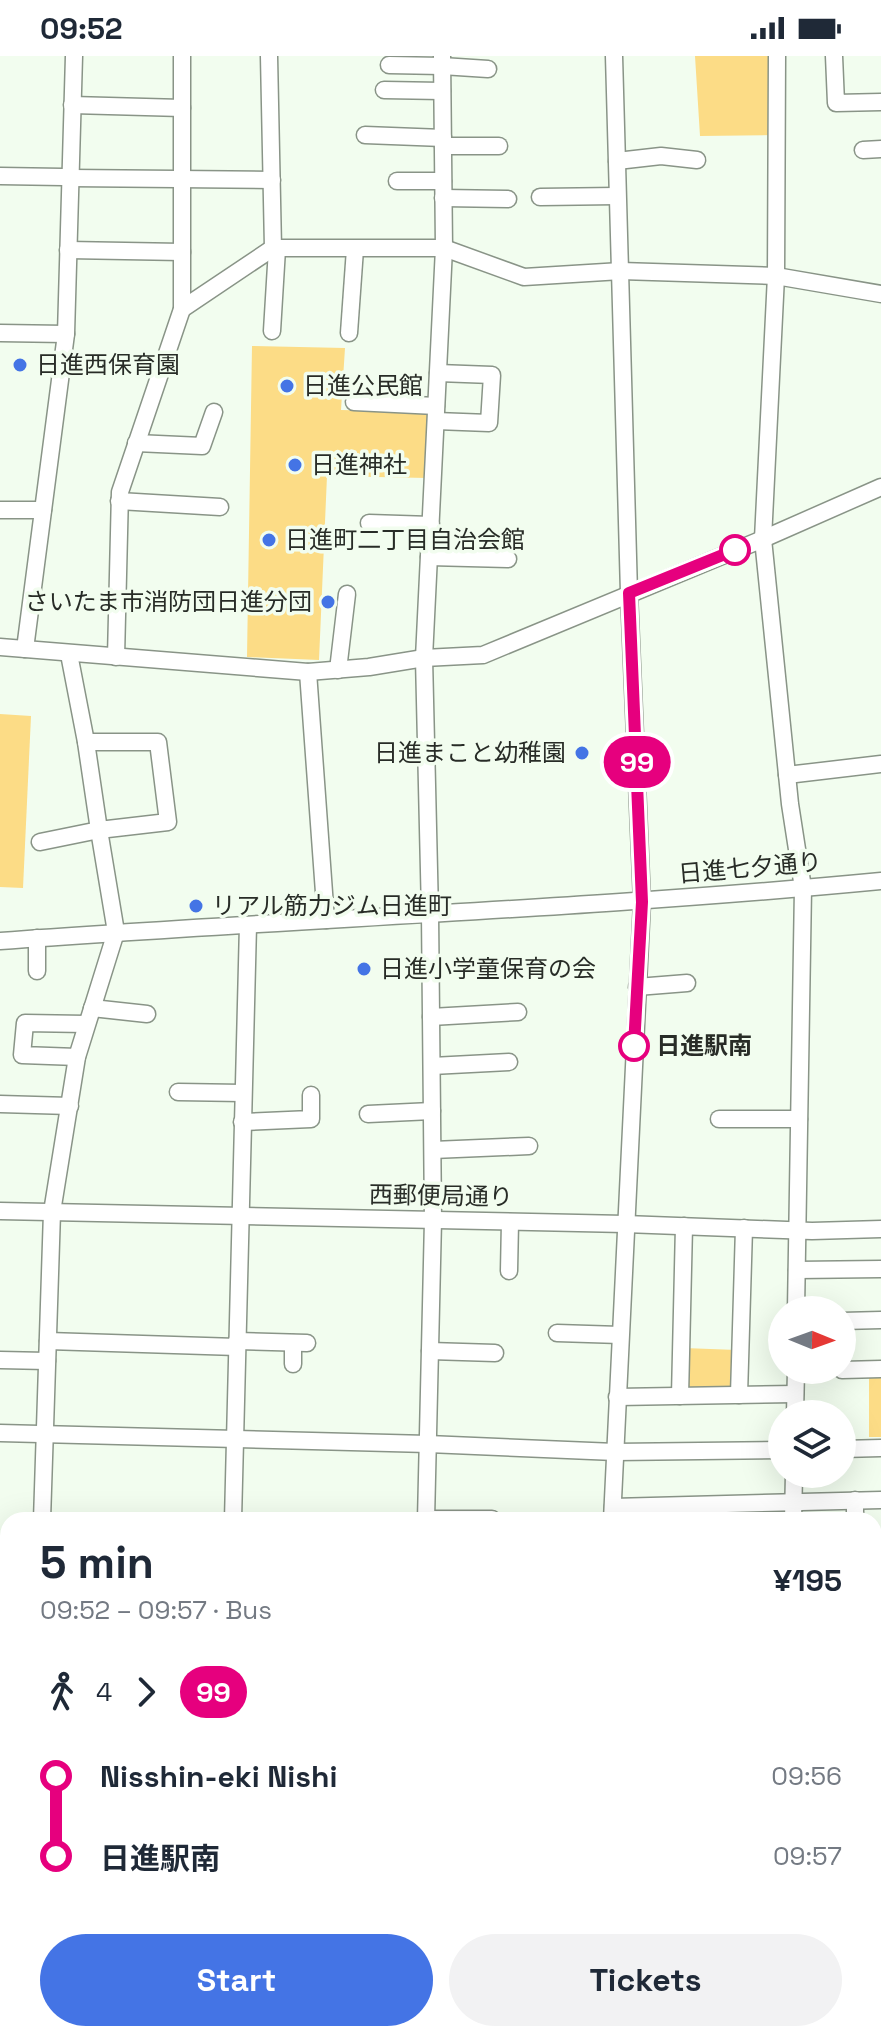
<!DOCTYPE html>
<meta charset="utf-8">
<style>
body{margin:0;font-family:"Space Grotesk","Noto Sans JP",sans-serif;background:#f2f2f3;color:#1f2937;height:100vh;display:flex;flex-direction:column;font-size:30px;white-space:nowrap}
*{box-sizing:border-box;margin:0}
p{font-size:26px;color:#747a83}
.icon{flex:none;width:44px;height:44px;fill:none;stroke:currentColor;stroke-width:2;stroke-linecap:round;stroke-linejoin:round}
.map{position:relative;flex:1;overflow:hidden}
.panel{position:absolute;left:0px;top:1456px;width:882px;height:530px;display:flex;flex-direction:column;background:#fff;border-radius:24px 24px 0 0;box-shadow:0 8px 32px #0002}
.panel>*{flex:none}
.badge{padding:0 16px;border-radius:26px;font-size:28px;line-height:52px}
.needle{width:52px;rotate:91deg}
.controls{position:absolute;left:768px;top:1240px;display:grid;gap:16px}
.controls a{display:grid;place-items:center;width:88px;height:88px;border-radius:50%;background:#fff;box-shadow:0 8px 32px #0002;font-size:40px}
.map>.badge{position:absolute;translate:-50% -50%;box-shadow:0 0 0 4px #fff}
.legs{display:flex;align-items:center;gap:12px;height:88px;padding:0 40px;font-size:26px}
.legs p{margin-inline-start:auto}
.head{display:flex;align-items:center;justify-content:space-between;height:136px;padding:0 40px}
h1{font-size:44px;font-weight:800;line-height:60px}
.primary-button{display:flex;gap:16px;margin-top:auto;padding:16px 40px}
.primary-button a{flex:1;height:92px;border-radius:48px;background:#4474e5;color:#fff;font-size:32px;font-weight:800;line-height:92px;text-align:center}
.primary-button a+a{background:#f2f2f3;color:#1f2937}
ul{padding:0 40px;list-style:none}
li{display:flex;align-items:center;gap:28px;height:80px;font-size:30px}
li i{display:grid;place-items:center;width:12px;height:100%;margin:0 10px;background:currentColor}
li i::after{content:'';width:20px;height:20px;margin:-10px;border:6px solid;border-radius:50%;background:#fff}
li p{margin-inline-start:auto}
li:first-child i{background:linear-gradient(#0000 50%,currentColor 0)}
li:last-child i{background:linear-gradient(currentColor 50%,#0000 0)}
.status{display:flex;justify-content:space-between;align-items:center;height:56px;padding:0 40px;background:#fff;direction:ltr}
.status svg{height:22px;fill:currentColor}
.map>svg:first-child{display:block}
.green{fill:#fcdc86}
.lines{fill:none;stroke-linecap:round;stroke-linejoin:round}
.river{stroke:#49e0d7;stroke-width:26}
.minor-casing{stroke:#899487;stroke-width:19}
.minor{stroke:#fff;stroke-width:16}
.line-1-casing{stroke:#fff;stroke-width:18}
.line-1{stroke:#e6007e;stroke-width:12}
.poi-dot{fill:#4474e5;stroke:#f2fdef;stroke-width:3}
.stop-1-dot{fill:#fff;stroke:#e6007e;stroke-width:4}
.labels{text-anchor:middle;stroke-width:7;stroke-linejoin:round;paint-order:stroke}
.poi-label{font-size:24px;fill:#282c27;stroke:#f2fdef;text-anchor:start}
.street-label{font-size:24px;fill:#282c27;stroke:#f2fdef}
.stop-label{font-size:24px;font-weight:bold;fill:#282c27;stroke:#f2fdef;text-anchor:start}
</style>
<div class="status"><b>09:52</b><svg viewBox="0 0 49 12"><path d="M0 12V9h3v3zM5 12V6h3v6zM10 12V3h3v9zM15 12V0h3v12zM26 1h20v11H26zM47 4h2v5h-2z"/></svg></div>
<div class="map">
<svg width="881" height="1985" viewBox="0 0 881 1985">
<rect width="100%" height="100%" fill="#f2fdef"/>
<g class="green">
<polygon points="695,0 775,0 775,79 700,80"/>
<polygon points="252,290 345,292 341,354 429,356 427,422 327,420 319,604 247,601"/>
<polygon points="0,658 31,660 23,832 0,831"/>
<polygon points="684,1292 737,1294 735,1335 683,1336"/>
<rect x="869" y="1319" width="12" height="62"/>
</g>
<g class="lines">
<g class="river">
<polyline points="874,1828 881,1828"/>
<polyline points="0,1955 8,1954"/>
</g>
<g class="minor-casing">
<g id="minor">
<polyline points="269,0 273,192"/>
<polyline points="777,0 776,220 763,483 790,748 803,832 796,1254"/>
<polyline points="834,0 836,47 881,46"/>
<polyline points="389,9 442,10 488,13"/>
<polyline points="384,34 442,35"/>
<polyline points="72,49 182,52"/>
<polyline points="365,79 443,82"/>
<polyline points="443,90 499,90"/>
<polyline points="863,94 881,93"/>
<polyline points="617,105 661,100 697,104"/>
<polyline points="0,120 63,121"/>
<polyline points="70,122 272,124"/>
<polyline points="397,125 443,125"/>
<polyline points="540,141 617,140"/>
<polyline points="443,142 508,143"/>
<polyline points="68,194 182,196"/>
<polyline points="182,253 273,192 444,192 524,221 621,215 776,220 881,238"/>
<polyline points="272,275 277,193"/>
<polyline points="0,277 66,278"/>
<polyline points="349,277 355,193"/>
<polyline points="354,346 436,350"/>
<polyline points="436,365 489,367 492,319 438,317"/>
<polyline points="136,387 202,390 214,356"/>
<polyline points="119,445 220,451"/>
<polyline points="0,454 43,454"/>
<polyline points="369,467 431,469"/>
<polyline points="429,501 508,503"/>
<polyline points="0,591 308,616 369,611 424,602 483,599 763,483 881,431"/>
<polyline points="25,593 66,278 74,0"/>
<polyline points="116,601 120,436 182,253 182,0"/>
<polyline points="338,614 347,538"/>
<polyline points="308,616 326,864"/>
<polyline points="787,719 881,708"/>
<polyline points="40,786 99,774 168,766 158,686 86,686"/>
<path d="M0,885C294,863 588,853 881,825"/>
<polyline points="37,915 37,882"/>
<polyline points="637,931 687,927"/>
<polyline points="92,952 147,958"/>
<polyline points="431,961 518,956"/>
<polyline points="77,1001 22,999 25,967 86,968"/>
<polyline points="432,1010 509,1006"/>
<polyline points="178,1036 243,1037"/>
<polyline points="0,1048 70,1050"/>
<polyline points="368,1058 432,1055"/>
<polyline points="719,1063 799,1063"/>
<polyline points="242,1066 311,1063 311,1039"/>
<polyline points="433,1094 529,1090"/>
<polyline points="0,1155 625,1168 812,1175 881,1173"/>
<polyline points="797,1214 881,1213"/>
<polyline points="509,1215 510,1166"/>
<polyline points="842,1265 881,1264"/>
<polyline points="557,1277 620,1279"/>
<polyline points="48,1285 237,1291"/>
<polyline points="237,1285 307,1287"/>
<polyline points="430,1295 495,1297"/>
<polyline points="0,1304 47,1305"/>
<polyline points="293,1308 293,1287"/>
<polyline points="842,1314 881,1313"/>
<polyline points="739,1339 744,1172"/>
<polyline points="680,1340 684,1170"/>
<polyline points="617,1341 795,1338"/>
<polyline points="795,1358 796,1314 807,1314"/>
<polyline points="0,1377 428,1388 615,1396 782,1394"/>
<polyline points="842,1393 881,1392"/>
<polyline points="613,1451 881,1444"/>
<polyline points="427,1463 492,1463"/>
<polyline points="42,1464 52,1156 77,1001 116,876 99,774 86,686 69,598"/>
<polyline points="233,1464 248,869"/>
<polyline points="426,1464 433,1164 430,857 424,602 444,192 442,0"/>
<polyline points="612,1464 642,846 629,537 614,0"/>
<polyline points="793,1464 794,1418"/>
<polyline points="855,1464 855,1444"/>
<polyline points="874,1592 881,1592"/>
<polyline points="881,1617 876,1751 876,1764 881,1776"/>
<polyline points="874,1963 881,1963"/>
<polyline points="0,1965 8,1964"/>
<polyline points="24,1978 26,1985"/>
<polyline points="168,1978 170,1985"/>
<polyline points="305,1978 308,1985"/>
<polyline points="362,1978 365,1985"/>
<polyline points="399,1978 402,1985"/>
<polyline points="633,1978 635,1985"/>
<polyline points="807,1978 809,1985"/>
<polyline points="713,1985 757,1978"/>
</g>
</g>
<use href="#minor" class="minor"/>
</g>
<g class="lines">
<g class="line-1-casing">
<polyline id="line-1" points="634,990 642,846 629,537 735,494"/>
</g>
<use href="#line-1" class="line-1"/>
</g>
<g class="poi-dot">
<circle cx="20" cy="309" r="8"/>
<circle cx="287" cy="330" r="8"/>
<circle cx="295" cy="409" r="8"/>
<circle cx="269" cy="484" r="8"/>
<circle cx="328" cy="546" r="8"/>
<circle cx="582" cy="697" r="8"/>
<circle cx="196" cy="850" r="8"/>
<circle cx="364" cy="913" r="8"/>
</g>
<g class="stop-1-dot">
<circle cx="735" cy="494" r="14"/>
<circle cx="634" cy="990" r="14"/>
</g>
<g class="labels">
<g class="poi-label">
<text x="36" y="317">日進西保育園</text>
<text x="303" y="338">日進公民館</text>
<text x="311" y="417">日進神社</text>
<text x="285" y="492">日進町二丁目自治会館</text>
<text x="312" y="554" text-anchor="end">さいたま市消防団日進分団</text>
<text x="566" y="705" text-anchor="end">日進まこと幼稚園</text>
<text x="212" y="858">リアル筋力ジム日進町</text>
<text x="380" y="921">日進小学童保育の会</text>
</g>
<g class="street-label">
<text transform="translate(750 812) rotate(-5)" y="8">日進七夕通り</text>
<text transform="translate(441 1140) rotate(1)" y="8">西郵便局通り</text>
</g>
<g class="stop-label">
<text x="656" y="998">日進駅南</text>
</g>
</g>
</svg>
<div class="controls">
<a><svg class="needle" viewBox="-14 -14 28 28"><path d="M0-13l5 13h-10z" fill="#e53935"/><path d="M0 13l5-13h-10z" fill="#747a83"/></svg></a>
<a><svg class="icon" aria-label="layers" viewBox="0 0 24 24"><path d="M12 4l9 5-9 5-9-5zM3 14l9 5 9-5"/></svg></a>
</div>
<b class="badge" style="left:637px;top:706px;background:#e6007e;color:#fff">99</b>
<section class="panel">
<div class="head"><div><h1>5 min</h1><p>09:52 – 09:57 · Bus</p></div><b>¥195</b></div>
<div class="legs"><svg class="icon" aria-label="walk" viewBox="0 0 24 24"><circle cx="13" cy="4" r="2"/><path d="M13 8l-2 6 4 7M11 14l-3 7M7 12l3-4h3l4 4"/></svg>4<svg class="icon" aria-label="forward" viewBox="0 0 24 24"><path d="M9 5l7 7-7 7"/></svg><b class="badge" style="background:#e6007e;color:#fff">99</b></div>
<ul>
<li><i style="color:#e6007e"></i><b>Nisshin-eki Nishi</b><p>09:56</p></li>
<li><i style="color:#e6007e"></i><b>日進駅南</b><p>09:57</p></li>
</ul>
<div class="primary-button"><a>Start</a><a>Tickets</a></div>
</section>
</div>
